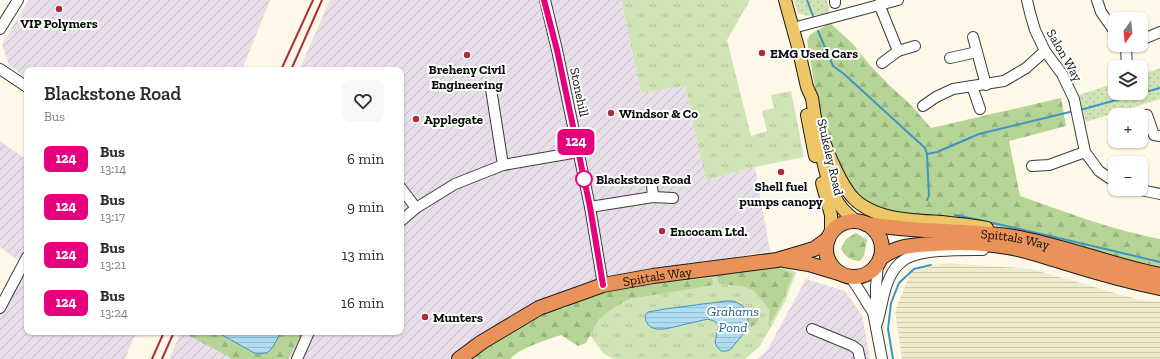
<!DOCTYPE html>
<meta charset="utf-8">
<style>
body{margin:0;font-family:"Zilla Slab",serif;background:#f7f7f7;color:#2b2b33;height:100vh;display:flex;flex-direction:column;font-size:15px;white-space:nowrap}
*{box-sizing:border-box;margin:0}
p{font-size:13px;color:#7c7c81}
.icon{flex:none;width:22px;height:22px;fill:none;stroke:currentColor;stroke-width:2;stroke-linecap:round;stroke-linejoin:round}
.map{position:relative;flex:1;overflow:hidden}
.details{position:absolute;left:24px;top:67px;width:380px;height:268px;display:flex;flex-direction:column;background:#fff;border-radius:8px;box-shadow:0 1px 3px #0004}
.details>*{flex:none}
.badge{padding:0 8px;border-radius:6px;font-size:14px;line-height:26px}
.needle{width:26px;rotate:195deg}
.controls{position:absolute;left:1108px;top:12px;display:grid;gap:8px}
.controls a{display:grid;place-items:center;width:40px;height:40px;border-radius:8px;background:#fff;box-shadow:0 1px 3px #0004;font-size:20px}
.map>.badge{position:absolute;translate:-50% -50%;box-shadow:0 0 0 2px #fff}
.round{display:grid;place-items:center;flex:none;width:42px;height:42px;border-radius:8px;background:#f7f7f7}
.headline{display:flex;align-items:center;justify-content:space-between;height:68px;padding:0 20px}
h1{font-size:19px;font-weight:600;line-height:30px}
ul{padding:0;list-style:none}
li{display:flex;align-items:center;gap:12px;height:48px;padding:0 20px}
li div{flex:1}
li b{display:block;font-size:15px}
li em{font-style:normal}
li .badge{min-width:44px;font-weight:700;text-align:center}
.map>svg:first-child{display:block}
.industrial{fill:url(#industrial-furrows)}
.farmland{fill:url(#farmland-rules)}
.grass{fill:url(#grass-tufts)}
.forest{fill:url(#forest-firs)}
.park{fill:url(#park-dots)}
.water{fill:url(#water-rules);stroke:#3e95c2}
.lines{fill:none;stroke-linecap:round;stroke-linejoin:round}
.stream{stroke:#3e95c2;stroke-width:2}
.minor-casing{stroke:#3d3d3d;stroke-width:12}
.major-casing{stroke:#1b1b1b;stroke-width:14}
.highway-casing{stroke:#1b1b1b;stroke-width:16}
.minor{stroke:#fff;stroke-width:10}
.major{stroke:#eec668;stroke-width:12}
.highway{stroke:#e9935a;stroke-width:14}
.rail{stroke:#ae2d3b;stroke-width:2}
.line-casing{stroke:#fff;stroke-width:9}
.line{stroke:#e6007e;stroke-width:6}
.poi-dot{fill:#ae2d3b;stroke:#fff;stroke-width:1.5}
.stop-dot{fill:#fff;stroke:#e6007e;stroke-width:2}
.labels{text-anchor:middle;stroke-width:4;stroke-linejoin:round;paint-order:stroke}
.poi-label{font-size:13px;font-weight:bold;fill:#0a0a0a;stroke:#fff;text-anchor:start}
.street-label{font-size:13px;fill:#0a0a0a;stroke:#fff}
.stop-label{font-size:13px;font-weight:bold;fill:#0a0a0a;stroke:#fff;text-anchor:start}
.water-label{font-size:14px;font-style:italic;fill:#1e6591;stroke:#fff}
</style>
<div class="map">
<svg width="1160" height="359" viewBox="0 0 1160 359">
<defs>
<pattern id="industrial-furrows" width="10" height="10" patternUnits="userSpaceOnUse"><rect width="10" height="10" fill="#e7dee9"/><path d="M-1 1l2-2M0 10L10 0M9 11l2-2" fill="none" stroke="#c5bdc6"/></pattern>
<pattern id="farmland-rules" width="6" height="5" patternUnits="userSpaceOnUse"><rect width="6" height="5" fill="#f1ebcb"/><path d="M0 2.5h6" fill="none" stroke="#cdc8ad"/></pattern>
<pattern id="grass-tufts" width="24" height="20" patternUnits="userSpaceOnUse"><rect width="24" height="20" fill="#d0e4b6"/><path d="M3 7l-1-3M5 7V3M7 7l1-3M15 17l-1-3M17 17v-4M19 17l1-3" fill="none" stroke="#b1c29b"/></pattern>
<pattern id="forest-firs" width="22" height="20" patternUnits="userSpaceOnUse"><rect width="22" height="20" fill="#b5d496"/><path d="M5 1l3.5 6h-7zM16 11l3.5 6h-7z" fill="#9ab580"/></pattern>
<pattern id="park-dots" width="8" height="8" patternUnits="userSpaceOnUse"><rect width="8" height="8" fill="#d0e4b6"/><path d="M2 2h.1M6 6h.1" fill="none" stroke="#b1c29b" stroke-width="1.8" stroke-linecap="round"/></pattern>
<pattern id="water-rules" width="6" height="5" patternUnits="userSpaceOnUse"><rect width="6" height="5" fill="#b1ddf1"/><path d="M0 2.5h6" fill="none" stroke="#97bccd"/></pattern>
</defs>
<rect width="100%" height="100%" fill="#fdf8e8"/>
<g class="industrial">
<polygon points="29,0 270,0 242,70 27,70 27,78 9,65 2,44"/>
<polygon points="330,0 623,0 621,1 641,93 685,86 706,180 755,167 770,251 652,272 589,281 549,296 475,337 451,359 169,359 181,332 401,332 401,70 299,70"/>
<polygon points="0,141 27,160 27,244 19,261 0,247"/>
<polygon points="27,259 27,332 136,332 125,359 0,359 0,313"/>
<polygon points="806,279 845,291 862,315 870,359 757,359 768,349"/>
</g>
<polygon class="farmland" points="947,263 1031,269 1136,299 1160,302 1160,359 902,359 895,311 911,272"/>
<g class="grass">
<polygon points="621,0 750,0 727,40 751,136 767,131 762,111 774,108 771,95 791,91 804,157 755,167 706,180 685,86 641,93"/>
<polygon points="778,266 796,272 785,302 760,346 745,359 613,359 603,353 568,305 653,278"/>
</g>
<g class="forest">
<path d="M830,23L852,43L869,64L889,85L911,105L931,128L1061,98L1066,126L1009,141L1020,196C1066,212 1112,230 1160,239V270L1113,259L994,225L887,212L870,204L853,192L837,165L818,106L807,40L811,34Z"/>
<path d="M856,233L867,240L864,256L860,261C849,260 846,257 841,249L846,239Z"/>
<polygon points="777,267 793,274 782,302 768,327 770,310 754,290 742,286 719,284 717,276 738,272"/>
<path d="M712,278L713,285L629,299L613,308L599,319L586,343L578,346L561,335C546,340 520,348 510,359H466L536,314L565,308L581,297L607,288Z"/>
<polygon points="757,308 760,310 759,320 755,325 751,326 748,325 747,312"/>
<polygon points="185,332 217,332 256,354 273,347 281,332 303,332 288,359 233,359 184,333"/>
</g>
<g class="park">
<polygon points="794,0 827,0 830,13 806,16 798,13"/>
<polygon points="1160,68 1160,99 1086,122 1079,95 1115,83 1115,93 1141,93 1141,75"/>
</g>
<g class="water">
<path d="M726,301H734L743,306L748,315V328L731,349L727,351H721L717,347L715,342L719,325L714,321L708,319C699,321 691,323 682,325C669,328 647,336 645,316L648,312L665,309Z"/>
<polygon points="217,332 281,332 273,347 267,353 256,354"/>
</g>
<g class="lines">
<g class="stream">
<polyline points="807,0 813,16"/>
<polyline points="818,31 833,66 844,74 925,148 927,154 937,152 979,134 1074,111"/>
<polyline points="1080,110 1160,88"/>
<polyline points="927,200 929,196 927,154"/>
<path d="M955,215C1024,229 1092,246 1160,262"/>
<polyline points="893,359 888,329 891,303 899,283 914,269 931,265"/>
</g>
<g class="minor-casing">
<g id="minor">
<polyline points="545,0 557,50 590,207 603,285"/>
<polyline points="835,0 835,3"/>
<polyline points="1027,0 1030,13 1035,30 1045,51 1062,74 1074,99 1085,152 1099,171 1115,182"/>
<polyline points="1097,0 1101,12 1115,32"/>
<polyline points="879,4 898,51 882,63"/>
<polyline points="793,28 898,0"/>
<polyline points="0,29 18,0"/>
<polyline points="973,37 986,85"/>
<polyline points="1141,40 1160,32"/>
<polyline points="1124,45 1126,47 1127,67"/>
<polyline points="898,51 915,46"/>
<polyline points="950,58 977,52"/>
<polyline points="0,69 27,87"/>
<polyline points="972,86 980,109"/>
<polyline points="491,89 503,165"/>
<polyline points="923,106 936,97 953,89 1004,81 1026,68 1045,51"/>
<polyline points="1147,115 1154,135 1160,136"/>
<polyline points="1032,166 1049,165 1085,152"/>
<polyline points="652,185 653,197"/>
<polyline points="401,188 416,208"/>
<polyline points="1136,189 1160,194"/>
<polyline points="590,207 653,197 673,198"/>
<polyline points="401,221 416,208 455,184 503,165 578,152"/>
<polyline points="878,264 876,287 876,302 873,312 882,359"/>
<path d="M850,277C859,288 865,301 873,312"/>
<polyline points="0,308 27,257"/>
<path d="M876,326C882,310 882,294 889,279C892,272 898,264 904,260C921,249 962,250 983,250"/>
<polyline points="812,329 853,346 858,350 860,359"/>
<polyline points="297,359 309,332"/>
</g>
</g>
<g class="major-casing">
<g id="major">
<polyline points="785,0 798,47 807,87 812,98 816,125"/>
<polyline points="807,115 815,156"/>
<path d="M815,118C824,141 833,169 847,190C866,220 910,220 941,222C956,224 972,225 987,228"/>
<path d="M819,143C823,161 829,194 842,208C846,213 851,217 856,221"/>
<polyline points="822,183 831,215 831,233"/>
</g>
</g>
<g class="highway-casing">
<g id="highway">
<circle cx="854" cy="249" r="28"/>
<path id="s1" d="M866,224C893,228 919,230 945,231C972,233 999,233 1024,239C1070,248 1114,266 1160,275"/>
<path d="M881,258C898,245 914,245 935,244C959,242 984,243 1008,247C1027,250 1045,257 1063,262C1095,272 1127,281 1160,288"/>
<polyline points="784,260 809,264 839,273"/>
<path id="s2" d="M459,359L482,342L539,308L603,285L653,276L777,260L814,249L828,239"/>
</g>
</g>
<use href="#minor" class="minor"/>
<use href="#major" class="major"/>
<use href="#highway" class="highway"/>
<g class="rail">
<polyline points="281,70 313,0"/>
<polyline points="291,70 322,0"/>
<polyline points="152,359 164,332"/>
<polyline points="162,359 174,332"/>
</g>
</g>
<g class="lines">
<g class="line-casing">
<polyline id="line" points="544,0 557,50 590,207 603,285"/>
</g>
<use href="#line" class="line"/>
</g>
<g class="poi-dot">
<circle cx="59" cy="9" r="4"/>
<circle cx="762" cy="53" r="4"/>
<circle cx="467" cy="55" r="4"/>
<circle cx="611" cy="113" r="4"/>
<circle cx="416" cy="119" r="4"/>
<circle cx="781" cy="172" r="4"/>
<circle cx="662" cy="231" r="4"/>
<circle cx="425" cy="317" r="4"/>
</g>
<circle class="stop-dot" cx="584" cy="179" r="8"/>
<g class="labels">
<g class="poi-label">
<text x="59" y="28" text-anchor="middle">VIP Polymers</text>
<text x="770" y="58">EMG Used Cars</text>
<text x="467" y="74" text-anchor="middle">Breheny Civil<tspan x="467" dy="15">Engineering</tspan></text>
<text x="619" y="118">Windsor &amp; Co</text>
<text x="424" y="124">Applegate</text>
<text x="781" y="191" text-anchor="middle">Shell fuel<tspan x="781" dy="15">pumps canopy</tspan></text>
<text x="670" y="236">Encocam Ltd.</text>
<text x="433" y="322">Munters</text>
</g>
<g class="street-label">
<text transform="translate(1065 55) rotate(60)" y="5">Salon Way</text>
<text transform="translate(580 92) rotate(78)" y="5">Stonehill</text>
<text transform="translate(831 157) rotate(77)" y="5">Stukeley Road</text>
<text dy="5" stroke="none"><textPath href="#s1" startOffset="150">Spittals Way</textPath></text>
<text dy="5" stroke="none"><textPath href="#s2" startOffset="218">Spittals Way</textPath></text>
</g>
<g class="stop-label">
<text x="596" y="184">Blackstone Road</text>
</g>
<g class="water-label">
<text x="733" y="316">Grahams<tspan x="733" dy="16">Pond</tspan></text>
</g>
</g>
</svg>
<div class="controls">
<a><svg class="needle" viewBox="-14 -14 28 28"><path d="M0-13l5 13h-10z" fill="#e53935"/><path d="M0 13l5-13h-10z" fill="#7c7c81"/></svg></a>
<a><svg class="icon" aria-label="layers" viewBox="0 0 24 24"><path d="M12 4l9 5-9 5-9-5zM3 14l9 5 9-5"/></svg></a>
<a>+</a>
<a>−</a>
</div>
<b class="badge" style="left:576px;top:142px;background:#e6007e;color:#fff">124</b>
<section class="details">
<div class="headline"><div><h1>Blackstone Road</h1><p>Bus</p></div><a class="round"><svg class="icon" aria-label="heart" viewBox="0 0 24 24"><path d="M12 20l-8-8c-3-5 5-10 8-4 3-6 11-1 8 4z"/></svg></a></div>
<ul>
<li><span class="badge" style="background:#e6007e;color:#fff">124</span><div><b>Bus</b><p>13:14</p></div><em>6 min</em></li>
<li><span class="badge" style="background:#e6007e;color:#fff">124</span><div><b>Bus</b><p>13:17</p></div><em>9 min</em></li>
<li><span class="badge" style="background:#e6007e;color:#fff">124</span><div><b>Bus</b><p>13:21</p></div><em>13 min</em></li>
<li><span class="badge" style="background:#e6007e;color:#fff">124</span><div><b>Bus</b><p>13:24</p></div><em>16 min</em></li>
</ul>
</section>
</div>
